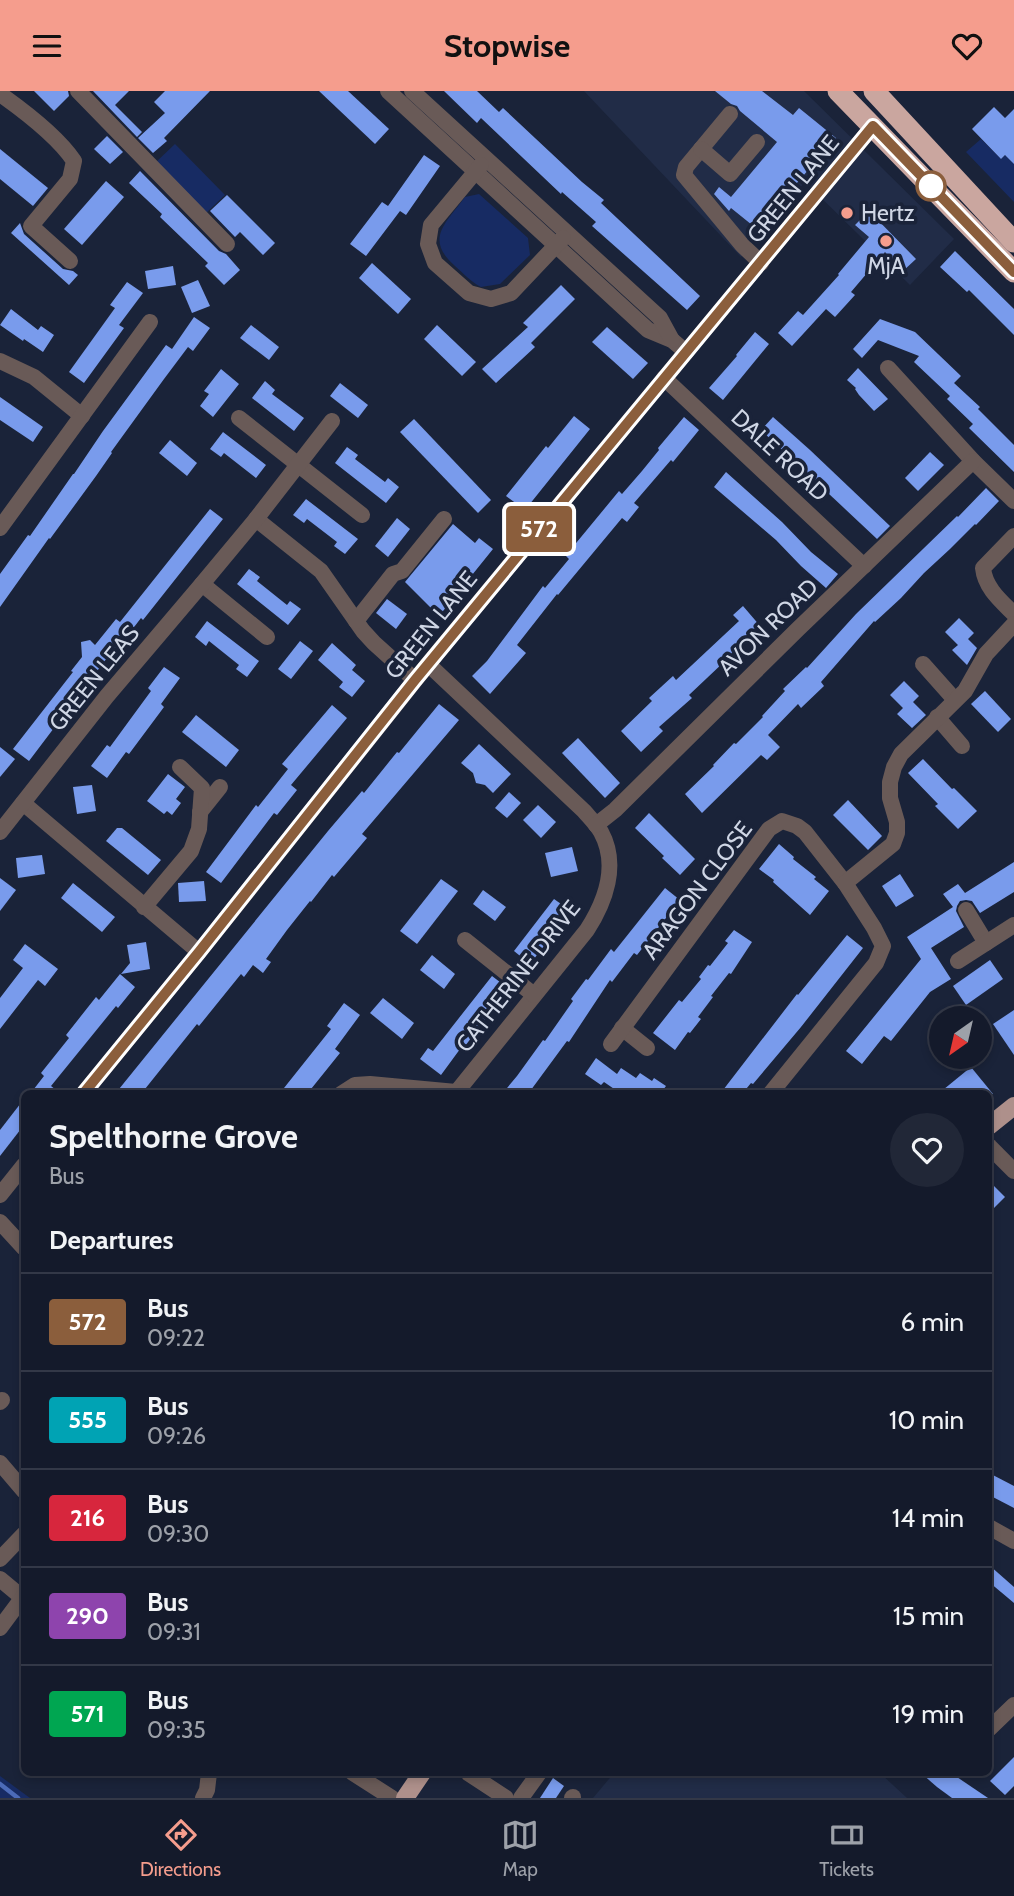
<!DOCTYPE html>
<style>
body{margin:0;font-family:Cabin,sans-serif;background:#212737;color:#f1f3f6;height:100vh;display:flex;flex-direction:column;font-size:26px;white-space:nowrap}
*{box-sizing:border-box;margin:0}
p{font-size:23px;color:#9da1a9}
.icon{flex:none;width:38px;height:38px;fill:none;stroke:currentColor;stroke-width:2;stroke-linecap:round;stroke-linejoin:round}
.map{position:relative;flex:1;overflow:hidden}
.drawer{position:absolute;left:21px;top:999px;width:971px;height:686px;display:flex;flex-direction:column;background:#141a2b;border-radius:10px;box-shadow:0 4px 10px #0003,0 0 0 2px #333847}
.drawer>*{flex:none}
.badge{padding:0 14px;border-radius:5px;font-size:24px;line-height:46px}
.needle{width:46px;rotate:214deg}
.tools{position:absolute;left:929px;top:915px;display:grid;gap:14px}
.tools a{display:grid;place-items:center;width:63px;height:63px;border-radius:50%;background:#141a2b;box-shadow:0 4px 10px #0003,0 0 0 2px #333847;font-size:35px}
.map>.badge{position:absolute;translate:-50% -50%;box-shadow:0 0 0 4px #fff}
h2{padding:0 28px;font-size:26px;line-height:63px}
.round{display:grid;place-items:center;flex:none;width:74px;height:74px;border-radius:37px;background:#212737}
.headline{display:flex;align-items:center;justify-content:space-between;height:119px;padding:0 28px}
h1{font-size:33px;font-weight:800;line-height:52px}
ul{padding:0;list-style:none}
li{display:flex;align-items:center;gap:21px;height:98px;padding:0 28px;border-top:2px solid #333847}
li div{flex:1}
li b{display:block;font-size:26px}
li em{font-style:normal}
li .badge{min-width:77px;font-weight:700;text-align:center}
header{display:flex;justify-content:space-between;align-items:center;height:91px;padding:0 28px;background:#f59d8d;color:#111;font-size:32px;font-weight:800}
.dock{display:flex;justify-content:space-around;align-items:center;height:98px;border-top:2px solid #333847;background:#141a2b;font-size:19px;color:#9da1a9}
.dock a{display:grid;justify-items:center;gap:4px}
.dock .selected{color:#f59d8d}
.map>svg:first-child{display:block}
.built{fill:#212c47}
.green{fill:#172b63}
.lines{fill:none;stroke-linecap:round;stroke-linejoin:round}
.stream{stroke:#4c6bb8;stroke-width:4.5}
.building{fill:#799bec}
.minor{stroke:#695a57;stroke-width:16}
.major{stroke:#ae908b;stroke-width:18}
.highway{stroke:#caa69f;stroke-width:21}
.line-casing{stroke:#fff;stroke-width:16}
.line{stroke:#8b5e3c;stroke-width:10}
.stop-dot{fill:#fff;stroke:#8b5e3c;stroke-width:3.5}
.poi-dot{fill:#f59d8d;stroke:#1a2339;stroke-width:2.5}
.labels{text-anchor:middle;stroke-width:7;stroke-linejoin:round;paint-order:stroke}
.street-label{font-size:23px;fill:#cfd6e5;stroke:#1a2339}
.poi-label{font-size:23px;fill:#cfd6e5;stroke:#1a2339;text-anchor:start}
</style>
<header><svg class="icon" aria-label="menu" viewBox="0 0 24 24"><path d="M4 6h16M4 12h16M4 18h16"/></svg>Stopwise<svg class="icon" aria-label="heart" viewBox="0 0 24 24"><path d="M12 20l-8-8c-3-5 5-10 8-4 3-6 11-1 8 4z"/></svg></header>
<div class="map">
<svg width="1014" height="1707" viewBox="0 0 1014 1707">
<rect width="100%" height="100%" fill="#1a2339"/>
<g class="built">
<polygon points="584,0 804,0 954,148 910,194 805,91 741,166"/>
<polygon points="614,1682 880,1682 907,1707 593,1707"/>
</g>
<g class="green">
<polygon points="981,48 1001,68 1005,64 1014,73 1014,111 966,61"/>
<polygon points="175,53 225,104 204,124 154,73"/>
<path d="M479,103L528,147L530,164L500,193L481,196C471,191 463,182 455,175C424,148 446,132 465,106Z"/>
<polygon points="0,1685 30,1707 0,1707"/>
</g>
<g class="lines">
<polyline class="stream" points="0,1693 18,1707"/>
</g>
<g class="building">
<polygon points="34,0 68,0 69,5 54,20"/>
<polygon points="93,0 129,0 115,14 142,41 137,46"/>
<polygon points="165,0 210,0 164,47 167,50 153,62 138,47 165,22 154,11"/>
<polygon points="319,0 348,0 389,38 375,53"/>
<polygon points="444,0 477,0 499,21 503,17 582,91 604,109 601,112 700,205 687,219 592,135 596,131 562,101 561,103 481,27 477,32"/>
<polygon points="715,0 762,0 793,24 799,17 836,47 757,138 731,117 729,120 714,103 719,96 731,106 777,51 740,20 737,15 731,13"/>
<polygon points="994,16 1005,27 1014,18 1014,73 1005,64 1001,68 972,38"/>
<polygon points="107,45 123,61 110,73 94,58"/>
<polygon points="0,58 48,97 33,115 0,88"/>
<polygon points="424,64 440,75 406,124 400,120 366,165 350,153 382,111 388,115"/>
<polygon points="140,80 219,160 226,163 240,179 224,194 205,175 208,172 160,126 162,123 129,92"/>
<polygon points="106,90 124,106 82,154 64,138"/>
<polygon points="227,104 275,152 263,164 240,141 235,146 210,120"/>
<polygon points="869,120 916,168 903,180 885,161 851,201 855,204 835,226 826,218 792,255 778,242 798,220 803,224 839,184 838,183 869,146 855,134"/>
<polygon points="20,132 24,143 63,178 73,180 78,184 69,194 11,142"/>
<polygon points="955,160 1014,218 1014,244 969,199 967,201 940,176"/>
<polygon points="372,172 411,208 398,223 359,187"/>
<polygon points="173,175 176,194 148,198 145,180"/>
<polygon points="198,189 210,215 192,222 181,196"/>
<polygon points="127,191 143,202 119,234 124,237 84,292 69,281 115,217 110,214"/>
<polygon points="561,194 575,208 531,252 535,256 496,292 482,278 528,236 523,232"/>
<polygon points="11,218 38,239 41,235 54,244 43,261 24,248 23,250 0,234"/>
<polygon points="194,226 210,237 193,260 188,256 164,288 111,361 112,362 96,385 50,448 49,447 0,516 0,483 28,444 30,445 73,383 74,383 103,340 166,254 172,258"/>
<polygon points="880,228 915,241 961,285 954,292 980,316 978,318 1014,354 1014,381 969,337 973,333 947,308 950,305 914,271 919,265 878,249 862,267 853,258"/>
<polygon points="251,234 279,256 269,269 240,247"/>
<polygon points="437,234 476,271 462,285 424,248"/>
<polygon points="607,236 648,272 633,288 592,251"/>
<polygon points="755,241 769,253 723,309 709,297 737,265 736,264"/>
<polygon points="858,277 888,308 874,320 859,304 855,298 856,297 847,289"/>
<polygon points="221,278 239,293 213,326 200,315 209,303 204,300"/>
<polygon points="265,290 275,299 272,303 304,327 294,340 252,307"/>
<polygon points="340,292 368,314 358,327 330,305"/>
<polygon points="0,306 43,336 33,351 0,329"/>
<polygon points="574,325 590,338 525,419 506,405 546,355 548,357"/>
<polygon points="684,326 699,339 673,371 671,369 634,412 639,416 627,431 622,427 558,504 557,503 517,554 526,562 490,603 472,585 487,570 543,495 545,497 569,468 566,465 572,457 619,400 622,403 642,380 659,359 658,357"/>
<polygon points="773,326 810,359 890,435 877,448 761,339"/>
<polygon points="414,328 491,409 478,422 400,341"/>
<polygon points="223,341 266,374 256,387 224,362 221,366 210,358"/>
<polygon points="170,349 197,372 187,385 159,362"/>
<polygon points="347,356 358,364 355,368 385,391 388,387 399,396 386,412 335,372"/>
<polygon points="930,361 944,374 918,400 905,387"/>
<polygon points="726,381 782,431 811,461 838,483 826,497 801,475 776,449 714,396"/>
<polygon points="986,397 999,410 976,434 975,433 950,458 924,482 901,507 875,531 874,530 821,591 824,595 801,617 798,613 768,644 780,656 767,669 761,664 702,722 685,703 714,675 713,674 734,652 736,653 763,626 762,625 785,600 783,598 806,576 807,577 856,523 957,425 958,426"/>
<polygon points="306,408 358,448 345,463 334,455 337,451 307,428 304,432 293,424"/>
<polygon points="210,418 223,428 143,529 141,527 115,561 113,559 29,670 13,658 73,581 71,580 82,566 81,551 90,549 95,554 116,528 120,531"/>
<polygon points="397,427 410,438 388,466 375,455"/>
<polygon points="453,433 475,452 479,447 493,458 439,525 405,491"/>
<polygon points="249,478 260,486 257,490 287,514 290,510 301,518 288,534 237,493"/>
<polygon points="387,508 407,523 396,538 376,522"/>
<polygon points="743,515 761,536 689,604 692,607 659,636 663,640 641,661 621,640 652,610 649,607 673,585 676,589 739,530 733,524"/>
<polygon points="959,527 974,542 968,548 977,557 967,574 952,559 958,554 945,541"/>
<polygon points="207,530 259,570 247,586 236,578 239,574 209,550 206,555 195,546"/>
<polygon points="300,550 313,560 291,588 278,578"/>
<polygon points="332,552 356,574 352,579 365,590 352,606 339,596 343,591 318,569"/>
<polygon points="164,576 180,587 161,613 164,616 129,663 126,661 107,687 91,675 107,654 110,656 129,630 151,600 148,597"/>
<polygon points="904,590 919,605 913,611 926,624 912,637 897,623 903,617 890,604"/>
<polygon points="985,600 1011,628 998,641 971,613"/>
<polygon points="439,613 459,629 362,743 367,747 334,786 332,784 311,811 310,810 287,839 266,868 271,871 263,882 253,874 244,886 241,883 199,935 197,933 141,1003 115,1003 328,740 362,700 364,702 397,661 399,662"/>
<polygon points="332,614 347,627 291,694 297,699 277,724 274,722 221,792 206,781 256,714 258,716 288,678 282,673"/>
<polygon points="196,624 239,659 226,676 182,641"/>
<polygon points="578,647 620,692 605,707 562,662"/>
<polygon points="479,653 511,683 493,702 485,694 476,692 473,682 461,672"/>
<polygon points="0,656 15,668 0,686"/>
<polygon points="923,668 952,698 954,697 977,720 958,738 935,715 938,713 908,682"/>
<polygon points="168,683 185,696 176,708 181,712 172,724 167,720 164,723 147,710"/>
<polygon points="92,694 96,720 77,723 73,696"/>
<polygon points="509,701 521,712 507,727 495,717"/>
<polygon points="848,709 882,745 868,759 833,724"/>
<polygon points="538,714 556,731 541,747 523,729"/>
<polygon points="649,722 695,768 680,784 662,767 664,765 635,737"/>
<polygon points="117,737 122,737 161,769 148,784 106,750"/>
<polygon points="779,753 794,766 793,768 816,786 814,788 829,800 810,824 773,791 774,789 759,778"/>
<polygon points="572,756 578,780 551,786 545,762"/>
<polygon points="42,764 45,783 18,787 16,767"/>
<polygon points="1014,771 1014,801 980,822 972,810 966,809 960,810 957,815 956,820 964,836 931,857 951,888 930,901 891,950 884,945 862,973 846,960 921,868 907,846 953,816 943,803 958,793 965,802"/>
<polygon points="900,783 914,805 896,816 882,795"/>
<polygon points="0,787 16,799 0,820"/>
<polygon points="441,788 458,800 417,853 400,840"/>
<polygon points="204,790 206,810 179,811 178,792"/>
<polygon points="73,792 115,826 102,841 61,807"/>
<polygon points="665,797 680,809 637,864 634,862 612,891 610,889 569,951 567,950 528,1003 502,1003 517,985 543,949 545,950 573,910 571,908 586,888 588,889 611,858 614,861"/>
<polygon points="483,799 506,816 495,830 473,813"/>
<polygon points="554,808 571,820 530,873 514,860"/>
<polygon points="734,839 752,851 731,883 729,882 711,905 713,906 698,926 701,928 690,942 688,941 675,959 653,942 679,909 682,911 701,888 699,886 708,874 710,875 728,852 725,850"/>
<polygon points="847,844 863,857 801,936 753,993 751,992 742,1003 720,1003 797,903 798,904"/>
<polygon points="146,851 150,878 121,883 130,872 127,854"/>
<polygon points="25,853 58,878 45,895 38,889 0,938 0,907 23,877 13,869"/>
<polygon points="432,864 455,883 444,898 420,879"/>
<polygon points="990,869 1003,888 966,914 953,895"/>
<polygon points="120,883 135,896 118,917 116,915 51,995 61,1003 30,1003 44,985 41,982 69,947 66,944 96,906 99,909"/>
<polygon points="492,885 509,898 465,955 463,954 441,984 420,968 428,957 433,960"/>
<polygon points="383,907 414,932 402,948 370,922"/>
<polygon points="344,912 360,924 335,958 340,962 307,1003 291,1003 284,997 331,938 327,935"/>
<polygon points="1014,919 1014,964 993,933"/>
<polygon points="596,967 617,983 621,977 636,987 640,982 652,990 654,987 666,995 663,999 669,1003 632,1003 624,997 620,1002 604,991 601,994 585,983"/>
<polygon points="971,976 993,1003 938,1003"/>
<polygon points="24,1008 24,1034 0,1065 0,1039"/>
<polygon points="989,1090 1005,1106 989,1122"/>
<polygon points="989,1382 1014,1395 1014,1417 989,1404"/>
<polygon points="989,1474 1014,1496 1014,1512 989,1491"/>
<polygon points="1014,1666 1014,1695 1005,1704 990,1690"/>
<polygon points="921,1682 951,1682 988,1707 952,1707 937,1696"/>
<polygon points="553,1687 564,1695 556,1707 540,1707"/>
</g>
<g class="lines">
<g class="minor">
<polyline points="78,0 227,153"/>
<polyline points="388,0 648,239 672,249 686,261"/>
<polyline points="412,0 660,227 672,249"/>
<path d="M0,3C24,20 58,46 74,70L70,88L31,135L70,170"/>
<polyline points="730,23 686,76 684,84 742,154 761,172"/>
<polyline points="701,58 730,83 757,51"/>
<polyline points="481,74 431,134 428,153 435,172 469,202 491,208 511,202 563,147"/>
<polyline points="0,270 34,286 82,325"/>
<polyline points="888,277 973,370 1014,410"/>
<polyline points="664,287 864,475"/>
<polyline points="239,327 362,424"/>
<polyline points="256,428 321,480 363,540 374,552 415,589"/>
<polyline points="0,437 150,231"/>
<path d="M1014,445L983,477C985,497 1001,510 1014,523"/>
<polyline points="202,493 267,546"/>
<polyline points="356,530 393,483 402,480 444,428"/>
<path d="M428,573L584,720C590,727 597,734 601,741C619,774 605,811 587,839L455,1003"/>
<polyline points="923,573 955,609"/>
<polyline points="937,626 962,655"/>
<polyline points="23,712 199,861"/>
<polyline points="200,721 220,696"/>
<polyline points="596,734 615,719 798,538 973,370"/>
<polyline points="0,741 107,605 202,493 256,428 332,330"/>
<polyline points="144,816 191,760 199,738 202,697 180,676"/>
<polyline points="966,819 986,852"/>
<polyline points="465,849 534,904"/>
<polyline points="958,870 1014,834"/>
<polyline points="622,937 647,957"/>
<polyline points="611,953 769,738 782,730 797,735 805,741 845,792"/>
<polyline points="83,1003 199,861 428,573 873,35"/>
<polyline points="341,1003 355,994 370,993 456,1001"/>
<polyline points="770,1003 876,872 883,855 874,837 845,792 893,753 897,742 897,731 890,707 890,691 894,676 901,663 965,600 986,563 1014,533"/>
<polyline points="989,1055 1014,1080"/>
<polyline points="0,1104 24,1074"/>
<polyline points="0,1131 24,1157"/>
<polyline points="0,1311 2,1309"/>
<polyline points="0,1372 24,1400"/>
<polyline points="989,1436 1014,1450"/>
<polyline points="0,1468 24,1443"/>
<polyline points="0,1488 24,1508"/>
<polyline points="0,1537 23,1506"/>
<polyline points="989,1638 1014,1614"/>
<polyline points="353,1682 392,1707"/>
<polyline points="468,1682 506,1707"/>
<polyline points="203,1707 207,1699 209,1682"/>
<polyline points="521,1707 539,1682"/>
<polyline points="572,1707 573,1706"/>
</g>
<g class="major">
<polyline points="989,1035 1014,1015"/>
<polyline points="405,1707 422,1682"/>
</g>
<g class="highway">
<polyline points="838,0 1014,181"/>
<polyline points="874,0 1014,151"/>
</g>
</g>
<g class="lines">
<g class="line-casing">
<polyline id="line" points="83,1003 199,861 415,589 873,35 1014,181"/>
</g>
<use href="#line" class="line"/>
</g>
<circle class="stop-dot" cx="931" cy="95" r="14"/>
<g class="poi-dot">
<circle cx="847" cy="122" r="7"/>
<circle cx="886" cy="150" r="7"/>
</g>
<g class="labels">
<g class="street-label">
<text transform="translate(793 98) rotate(-51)" y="8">GREEN LANE</text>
<text transform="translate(780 364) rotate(43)" y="8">DALE ROAD</text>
<text transform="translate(431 534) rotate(-51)" y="8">GREEN LANE</text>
<text transform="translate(768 536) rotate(-44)" y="8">AVON ROAD</text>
<text transform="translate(94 587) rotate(-51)" y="8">GREEN LEAS</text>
<text transform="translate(697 799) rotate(-53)" y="8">ARAGON CLOSE</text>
<text transform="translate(518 885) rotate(-52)" y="8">CATHERINE DRIVE</text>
</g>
<g class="poi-label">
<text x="861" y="130">Hertz</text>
<text x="886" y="183" text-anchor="middle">MjA</text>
</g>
</g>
</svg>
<div class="tools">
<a><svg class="needle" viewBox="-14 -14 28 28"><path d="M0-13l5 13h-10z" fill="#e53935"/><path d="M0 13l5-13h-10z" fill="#9da1a9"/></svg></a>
</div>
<b class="badge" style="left:539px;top:438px;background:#8b5e3c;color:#fff">572</b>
<section class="drawer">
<div class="headline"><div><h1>Spelthorne Grove</h1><p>Bus</p></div><a class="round"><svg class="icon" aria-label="heart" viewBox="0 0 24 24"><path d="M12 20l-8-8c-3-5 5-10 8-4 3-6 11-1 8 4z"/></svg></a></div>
<h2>Departures</h2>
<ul>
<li><span class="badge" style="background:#8b5e3c;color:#fff">572</span><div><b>Bus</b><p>09:22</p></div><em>6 min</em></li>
<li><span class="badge" style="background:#00a3b4;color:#fff">555</span><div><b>Bus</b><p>09:26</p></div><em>10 min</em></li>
<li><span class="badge" style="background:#d7263d;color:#fff">216</span><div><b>Bus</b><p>09:30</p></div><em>14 min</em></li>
<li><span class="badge" style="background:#8e44ad;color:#fff">290</span><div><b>Bus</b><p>09:31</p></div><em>15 min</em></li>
<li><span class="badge" style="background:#00a651;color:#fff">571</span><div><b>Bus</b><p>09:35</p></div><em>19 min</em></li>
</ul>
</section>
</div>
<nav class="dock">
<a class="selected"><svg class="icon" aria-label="directions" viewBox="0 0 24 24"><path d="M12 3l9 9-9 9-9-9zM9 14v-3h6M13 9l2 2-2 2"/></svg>Directions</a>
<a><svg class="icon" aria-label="map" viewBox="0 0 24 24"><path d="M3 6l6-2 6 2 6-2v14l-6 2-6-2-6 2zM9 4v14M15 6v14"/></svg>Map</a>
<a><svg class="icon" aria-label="tickets" viewBox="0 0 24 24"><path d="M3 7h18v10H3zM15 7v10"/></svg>Tickets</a>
</nav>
